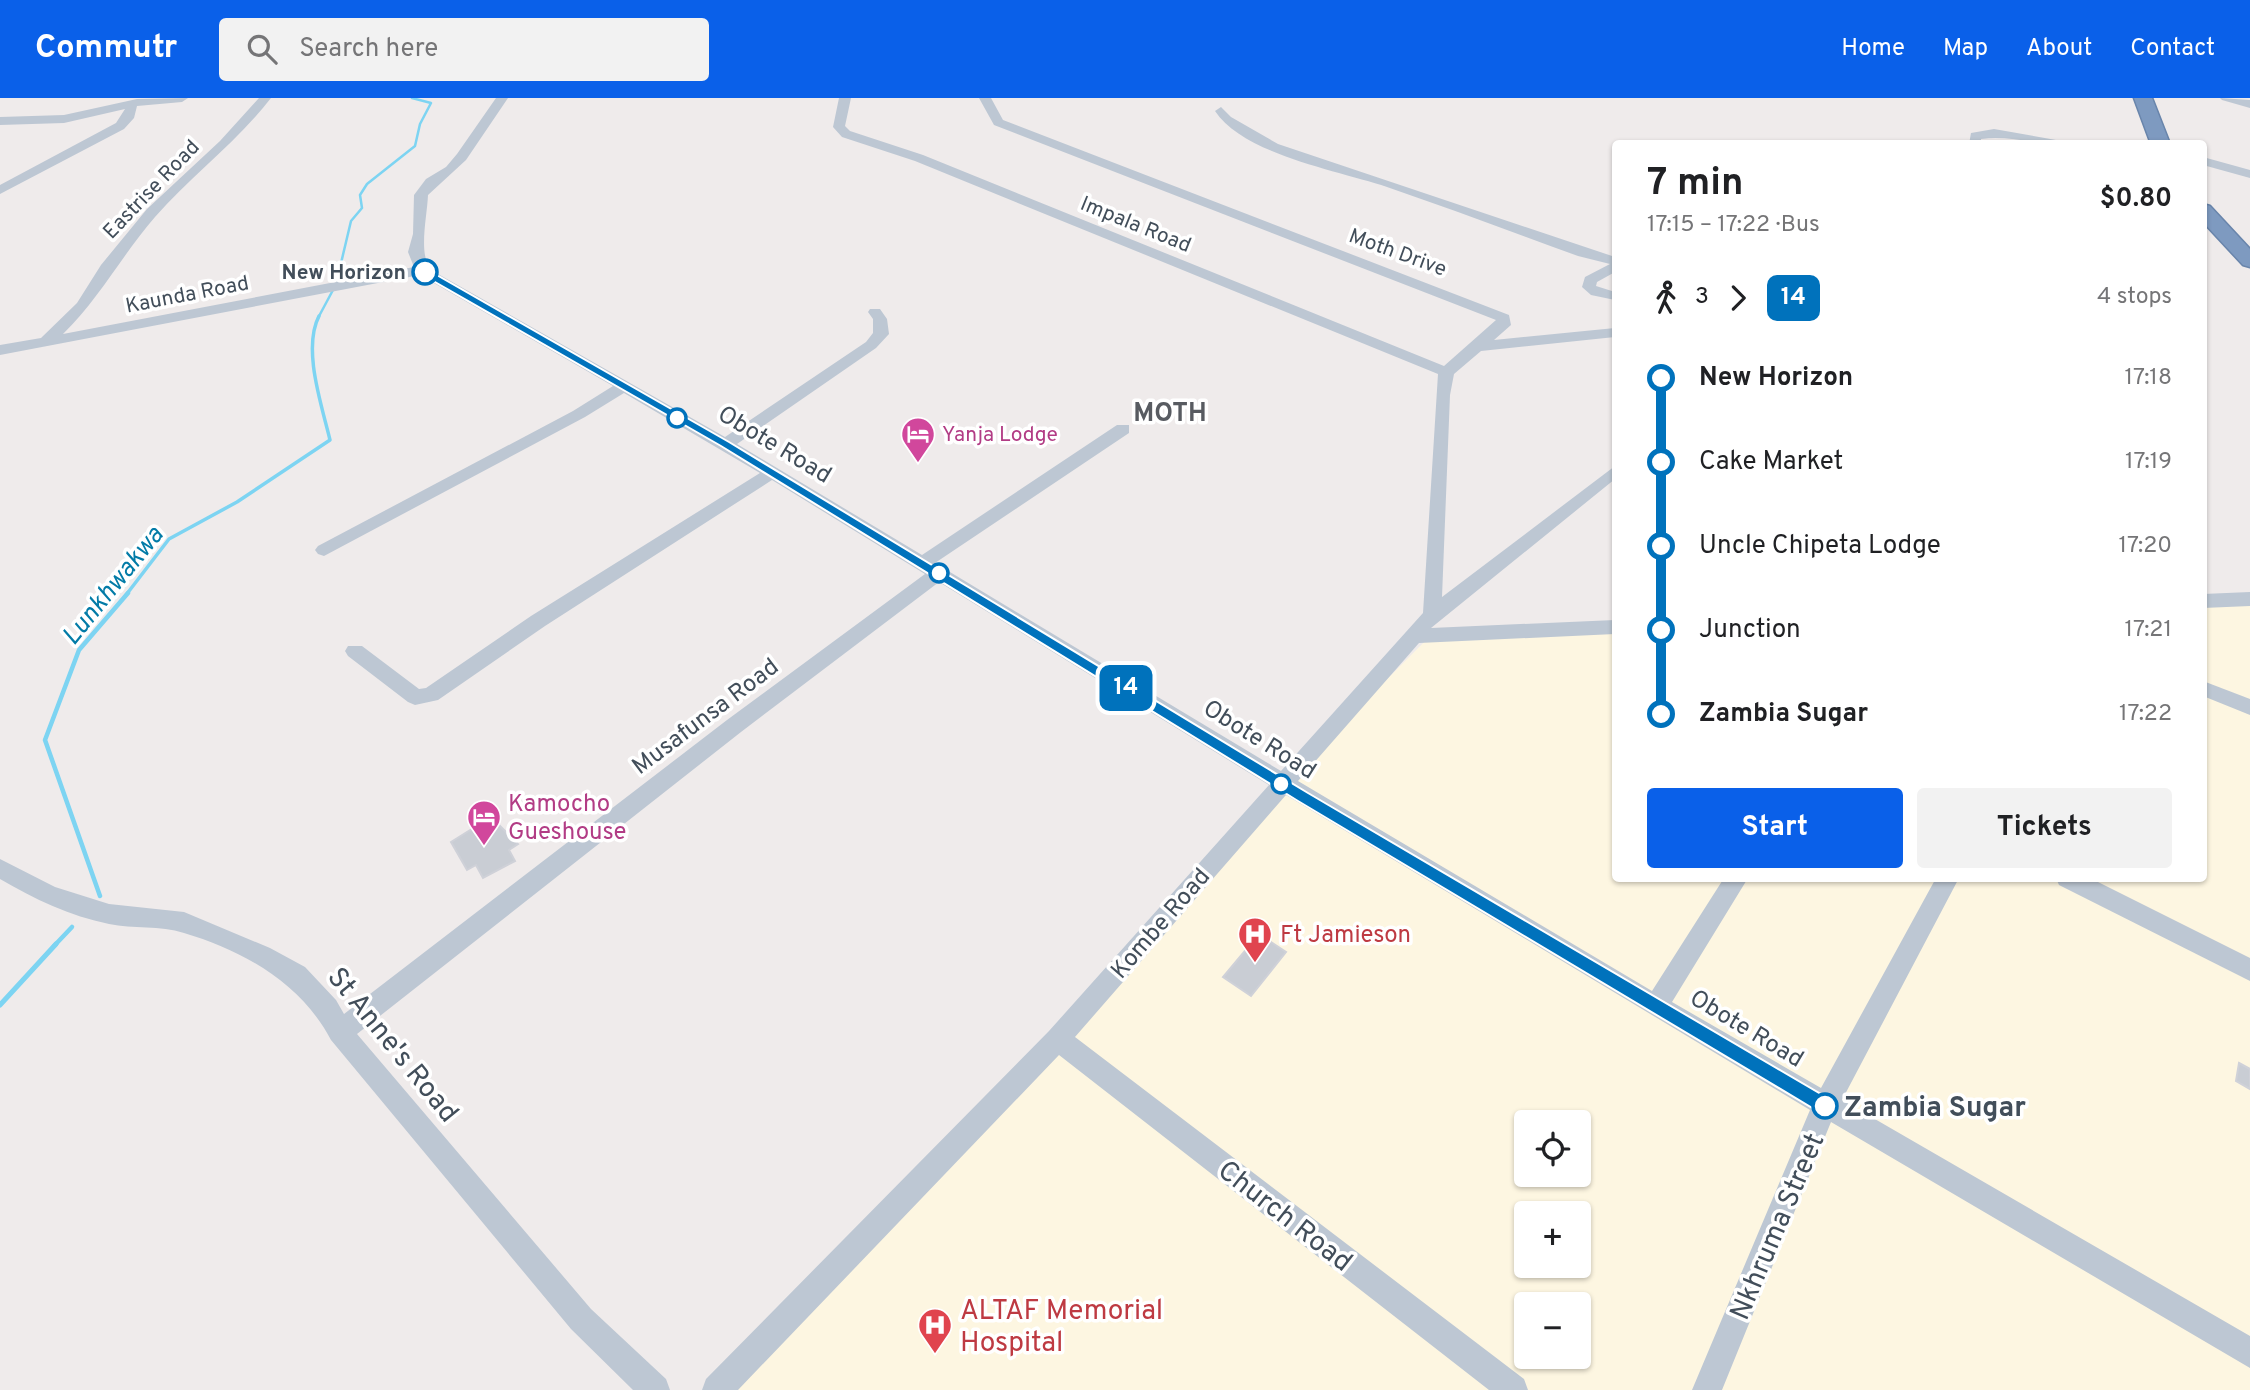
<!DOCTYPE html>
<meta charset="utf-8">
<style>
body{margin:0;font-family:Overpass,sans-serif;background:#f2f2f2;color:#202124;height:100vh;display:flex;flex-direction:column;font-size:26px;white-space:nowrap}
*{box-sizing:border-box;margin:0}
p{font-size:23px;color:#757577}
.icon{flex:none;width:38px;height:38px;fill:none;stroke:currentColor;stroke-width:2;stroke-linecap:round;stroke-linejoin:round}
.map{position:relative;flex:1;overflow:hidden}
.drawer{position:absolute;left:1612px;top:42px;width:595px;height:742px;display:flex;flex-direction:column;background:#fff;border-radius:7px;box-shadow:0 2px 5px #0004}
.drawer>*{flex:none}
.badge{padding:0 14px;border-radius:10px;font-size:24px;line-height:46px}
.tools{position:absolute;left:1514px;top:1012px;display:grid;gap:14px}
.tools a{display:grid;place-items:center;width:77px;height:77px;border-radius:7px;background:#fff;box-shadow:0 2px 5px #0004;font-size:35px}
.map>.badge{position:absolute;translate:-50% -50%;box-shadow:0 0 0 4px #fff}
.legs{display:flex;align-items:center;gap:10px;height:77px;padding:0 35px;font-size:23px}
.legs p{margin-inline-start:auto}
.overview{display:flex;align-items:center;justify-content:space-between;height:119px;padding:0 35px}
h1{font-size:38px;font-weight:700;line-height:52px}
.button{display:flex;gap:14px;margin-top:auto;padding:14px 35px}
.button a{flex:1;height:80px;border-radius:7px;background:#0a60e9;color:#fff;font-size:28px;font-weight:700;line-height:80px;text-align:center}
.button a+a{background:#f2f2f2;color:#202124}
ul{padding:0 35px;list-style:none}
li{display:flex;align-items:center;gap:24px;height:84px;font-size:26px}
li i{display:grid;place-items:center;width:10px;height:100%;margin:0 9px;background:currentColor}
li i::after{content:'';width:18px;height:18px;margin:-9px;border:5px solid;border-radius:50%;background:#fff}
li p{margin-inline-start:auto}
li:first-child i{background:linear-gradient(#0000 50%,currentColor 0)}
li:last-child i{background:linear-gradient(currentColor 50%,#0000 0)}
header{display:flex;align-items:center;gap:42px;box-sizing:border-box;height:98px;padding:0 35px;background:#0a60e9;color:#fff}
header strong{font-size:33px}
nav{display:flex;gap:38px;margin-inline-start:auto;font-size:24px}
.search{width:490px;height:63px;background:#f2f2f2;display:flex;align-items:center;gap:18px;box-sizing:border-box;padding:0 24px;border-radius:7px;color:#757577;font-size:26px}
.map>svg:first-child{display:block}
.commercial{fill:#fdf6e1;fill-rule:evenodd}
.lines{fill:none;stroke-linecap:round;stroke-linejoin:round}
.stream-far3{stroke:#7dd4f2;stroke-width:2.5}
.stream-far2{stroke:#7dd4f2;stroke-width:3.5}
.stream-far1{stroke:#7dd4f2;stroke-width:4.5}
.stream{stroke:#7dd4f2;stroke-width:5}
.building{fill:#c9cdd4;stroke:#cfd1d8;stroke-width:2}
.highway-casing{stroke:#6985ab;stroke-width:3}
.minor{fill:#bdc7d3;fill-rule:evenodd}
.highway{fill:#7e9ac0;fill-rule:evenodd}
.line-1{fill:#0072bc;stroke:#fff;stroke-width:2}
.stop-1-dot{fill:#fff;stroke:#0072bc;stroke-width:3.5}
.labels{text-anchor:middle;stroke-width:7;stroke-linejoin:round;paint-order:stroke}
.far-street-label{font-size:21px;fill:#424e5a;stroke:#fff}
.far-stop-label{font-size:21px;font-weight:bold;fill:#424e5a;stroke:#fff;text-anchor:end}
.far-hotel-label{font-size:21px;fill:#b23c85;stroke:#fff;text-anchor:start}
.street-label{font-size:24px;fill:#424e5a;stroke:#fff}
.hotel-label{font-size:24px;fill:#b23c85;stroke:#fff;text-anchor:start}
.health-label{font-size:24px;fill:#be3a42;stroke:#fff;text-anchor:start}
.far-district-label{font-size:26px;font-weight:bold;fill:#585b61;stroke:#fff}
.water-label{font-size:26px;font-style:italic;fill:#027ba7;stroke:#fff}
.near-street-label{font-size:28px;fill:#424e5a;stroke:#fff}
.near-stop-label{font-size:28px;font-weight:bold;fill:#424e5a;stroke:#fff;text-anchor:start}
.near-health-label{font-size:28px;fill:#be3a42;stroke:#fff;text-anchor:start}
</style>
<header>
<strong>Commutr</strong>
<div class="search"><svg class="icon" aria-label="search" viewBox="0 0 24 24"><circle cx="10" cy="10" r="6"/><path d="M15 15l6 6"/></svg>Search here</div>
<nav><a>Home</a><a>Map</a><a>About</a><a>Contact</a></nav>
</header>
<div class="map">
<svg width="2250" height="1292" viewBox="0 0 2250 1292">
<rect width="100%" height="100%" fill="#efebeb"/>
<path class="commercial" d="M2250,498V1292H715L1269,700L1435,533L1615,525V780H2203V500ZM1526,1024H1578V1076H1526ZM1526,1115H1578V1167H1526ZM1526,1206H1578V1258H1526Z"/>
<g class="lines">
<g class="stream-far3">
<polyline points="337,182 351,123 362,110 360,97 367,86 415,48 420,26 431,5 412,0"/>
<polyline points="318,220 333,192"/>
</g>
<path class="stream-far2" d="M126,497L169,441L237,404L330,342C322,308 302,251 319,218"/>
<g class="stream-far1">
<polyline points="100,798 45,642 79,552 128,495"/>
<polyline points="54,848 72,829"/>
</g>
<polyline class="stream" points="0,907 56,846"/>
</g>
<g class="building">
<polygon points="491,719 518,746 509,752 515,763 483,780 476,767 467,772 451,744"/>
<polygon points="1259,836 1286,854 1251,898 1223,879"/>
<polygon points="2239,965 2250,971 2250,991 2236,983"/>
</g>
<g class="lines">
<g class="highway-casing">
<g id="highway">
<polygon points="2134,0 2152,0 2170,46 2151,46"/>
<polygon points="2203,106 2210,108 2250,151 2250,169 2243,167 2203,124"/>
</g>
</g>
<g class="minor">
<polygon points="188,0 182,4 137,8 134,20 124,31 0,96 0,87 116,25 125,11 64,25 0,27 0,19 64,17 137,1"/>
<path d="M259,0H271C237,44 192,77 155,119C122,157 99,201 63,236L414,169L408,154L413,136L414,97L426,81L446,69L457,56L496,0H508L466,62L428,97C427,120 418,156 431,172L725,339L866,244L873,235V221L868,214L870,211H880L887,221L889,236L876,250L737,346L922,457L1117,327H1129V335L935,465L1281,673L1423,515L1438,276L915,63L842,39L833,29L839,0H851L845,28L850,33L923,57L1444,268L1496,222L994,27L979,0H991L1003,22L1509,217L1511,227L1494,242L1615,230V239L1481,253L1454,276L1450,297L1442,499L1615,368V381L1431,530L1615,522V536L1419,545L1298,683L1652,893L1724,780H1748L1672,904L1821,990L1936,780H1959L1842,1002L2250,1238V1270L1831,1024L1722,1292H1692L1810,1012L1286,697L1075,939L1524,1281L1528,1292H1489L1059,957L738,1292H702L706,1281L1049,933L1269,687L939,484L741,634L357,936L591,1211L666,1281L670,1292H633L571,1231L331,942C301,885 244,853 184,835C160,827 133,831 109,826C70,818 34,801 0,781V761L55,789L109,806L184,814L270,850L305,869L336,902L344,916L727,622L925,476L772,382L545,528L438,602L415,607L408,604L348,558L345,553L348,548H362L419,591L426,590L531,518L760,375L624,295L585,319L324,458L318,456L315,452L318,448L573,313L613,288L420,177L0,257V247L41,240L77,205L101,167L147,111L220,43Z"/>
<polygon points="2220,0 2250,2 2250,10 2222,2"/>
<path d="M1221,9L1231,19L1278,46L1615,159V174L1597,184L1596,188L1615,194V202L1591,197L1582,189L1585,179L1610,166L1578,158C1515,135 1451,111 1387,89C1340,73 1244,57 1215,13Z"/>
<path d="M1994,31L2056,42L2062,46C2035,46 2007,37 1981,41V46H1969L1971,35Z"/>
<polygon points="2203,59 2250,72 2250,80 2203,67"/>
<polygon points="2250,494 2250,508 2203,510 2203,496"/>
<polygon points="2203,583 2250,601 2250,617 2203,598"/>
<polygon points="2056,780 2090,780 2250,860 2250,883 2059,787"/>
</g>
<use href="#highway" class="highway"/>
</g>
<polygon class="line-1" points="421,172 428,172 729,344 1308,695 1831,1002 1834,1008 1831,1014 1819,1014 1298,703 721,348 421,176"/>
<defs>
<g id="hotel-pin" transform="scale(1.75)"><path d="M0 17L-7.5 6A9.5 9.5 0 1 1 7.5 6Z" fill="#d1479c" stroke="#fff"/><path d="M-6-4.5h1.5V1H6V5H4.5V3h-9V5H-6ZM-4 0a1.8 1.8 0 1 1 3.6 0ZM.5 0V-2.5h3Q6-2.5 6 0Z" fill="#fff"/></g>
<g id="hospital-pin" transform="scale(1.75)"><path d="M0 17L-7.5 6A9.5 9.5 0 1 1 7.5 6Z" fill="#e0444e" stroke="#fff"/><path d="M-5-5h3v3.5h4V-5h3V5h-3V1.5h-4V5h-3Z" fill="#fff"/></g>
</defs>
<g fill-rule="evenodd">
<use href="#hotel-pin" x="918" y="336"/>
<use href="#hotel-pin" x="484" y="719"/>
<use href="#hospital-pin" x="1255" y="836"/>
<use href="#hospital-pin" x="935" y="1227"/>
</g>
<g class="stop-1-dot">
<circle cx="425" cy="174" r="12"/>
<circle cx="677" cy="320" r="9"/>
<circle cx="939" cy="475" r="9"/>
<circle cx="1281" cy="686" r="9"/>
<circle cx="1825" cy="1008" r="12"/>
</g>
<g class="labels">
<g class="far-street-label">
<text transform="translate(151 91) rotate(-46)" y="7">Eastrise Road</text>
<text transform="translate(1136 126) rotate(22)" y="7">Impala Road</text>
<text transform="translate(1398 154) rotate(20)" y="7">Moth Drive</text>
<text transform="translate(187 196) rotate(-11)" y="7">Kaunda Road</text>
</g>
<g class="far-stop-label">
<text x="406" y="181">New Horizon</text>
</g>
<g class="far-hotel-label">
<text x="942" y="343">Yanja Lodge</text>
</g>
<g class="street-label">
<text transform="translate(775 346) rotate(31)" y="8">Obote Road</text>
<text transform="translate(705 618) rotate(-37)" y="8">Musafunsa Road</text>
<text transform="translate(1260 641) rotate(32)" y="8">Obote Road</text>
<text transform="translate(1160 825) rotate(-49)" y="8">Kombe Road</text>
<text transform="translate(1747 930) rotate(31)" y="8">Obote Road</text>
</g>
<g class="hotel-label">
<text x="508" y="713">Kamocho<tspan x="508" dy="28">Gueshouse</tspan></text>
</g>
<g class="health-label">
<text x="1280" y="844">Ft Jamieson</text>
</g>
<g class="far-district-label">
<text x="1170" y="323">MOTH</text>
</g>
<g class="water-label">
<text transform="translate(112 487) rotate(-51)" y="9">Lunkhwakwa</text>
</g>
<g class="near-street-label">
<text transform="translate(394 946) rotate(51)" y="10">St Anne's Road</text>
<text transform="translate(1286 1117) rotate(38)" y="10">Church Road</text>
<text transform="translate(1776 1128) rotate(-67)" y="10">Nkhruma Street</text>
</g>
<g class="near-stop-label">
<text x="1844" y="1018">Zambia Sugar</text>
</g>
<g class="near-health-label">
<text x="960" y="1221">ALTAF Memorial<tspan x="960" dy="32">Hospital</tspan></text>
</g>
</g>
</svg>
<div class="tools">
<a><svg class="icon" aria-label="locate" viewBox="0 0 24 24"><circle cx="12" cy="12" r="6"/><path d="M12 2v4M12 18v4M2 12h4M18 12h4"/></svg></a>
<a>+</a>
<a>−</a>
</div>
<b class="badge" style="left:1126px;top:590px;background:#0072bc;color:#fff">14</b>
<section class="drawer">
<div class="overview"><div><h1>7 min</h1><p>17:15 – 17:22 · Bus</p></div><b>$0.80</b></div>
<div class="legs"><svg class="icon" aria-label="walk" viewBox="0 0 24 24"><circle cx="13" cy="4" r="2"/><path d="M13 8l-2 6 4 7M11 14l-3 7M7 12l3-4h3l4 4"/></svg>3<svg class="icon" aria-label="forward" viewBox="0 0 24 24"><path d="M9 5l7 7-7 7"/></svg><b class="badge" style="background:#0072bc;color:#fff">14</b><p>4 stops</p></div>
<ul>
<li><i style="color:#0072bc"></i><b>New Horizon</b><p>17:18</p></li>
<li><i style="color:#0072bc"></i><span>Cake Market</span><p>17:19</p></li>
<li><i style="color:#0072bc"></i><span>Uncle Chipeta Lodge</span><p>17:20</p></li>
<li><i style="color:#0072bc"></i><span>Junction</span><p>17:21</p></li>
<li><i style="color:#0072bc"></i><b>Zambia Sugar</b><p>17:22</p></li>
</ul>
<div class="button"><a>Start</a><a>Tickets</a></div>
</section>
</div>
